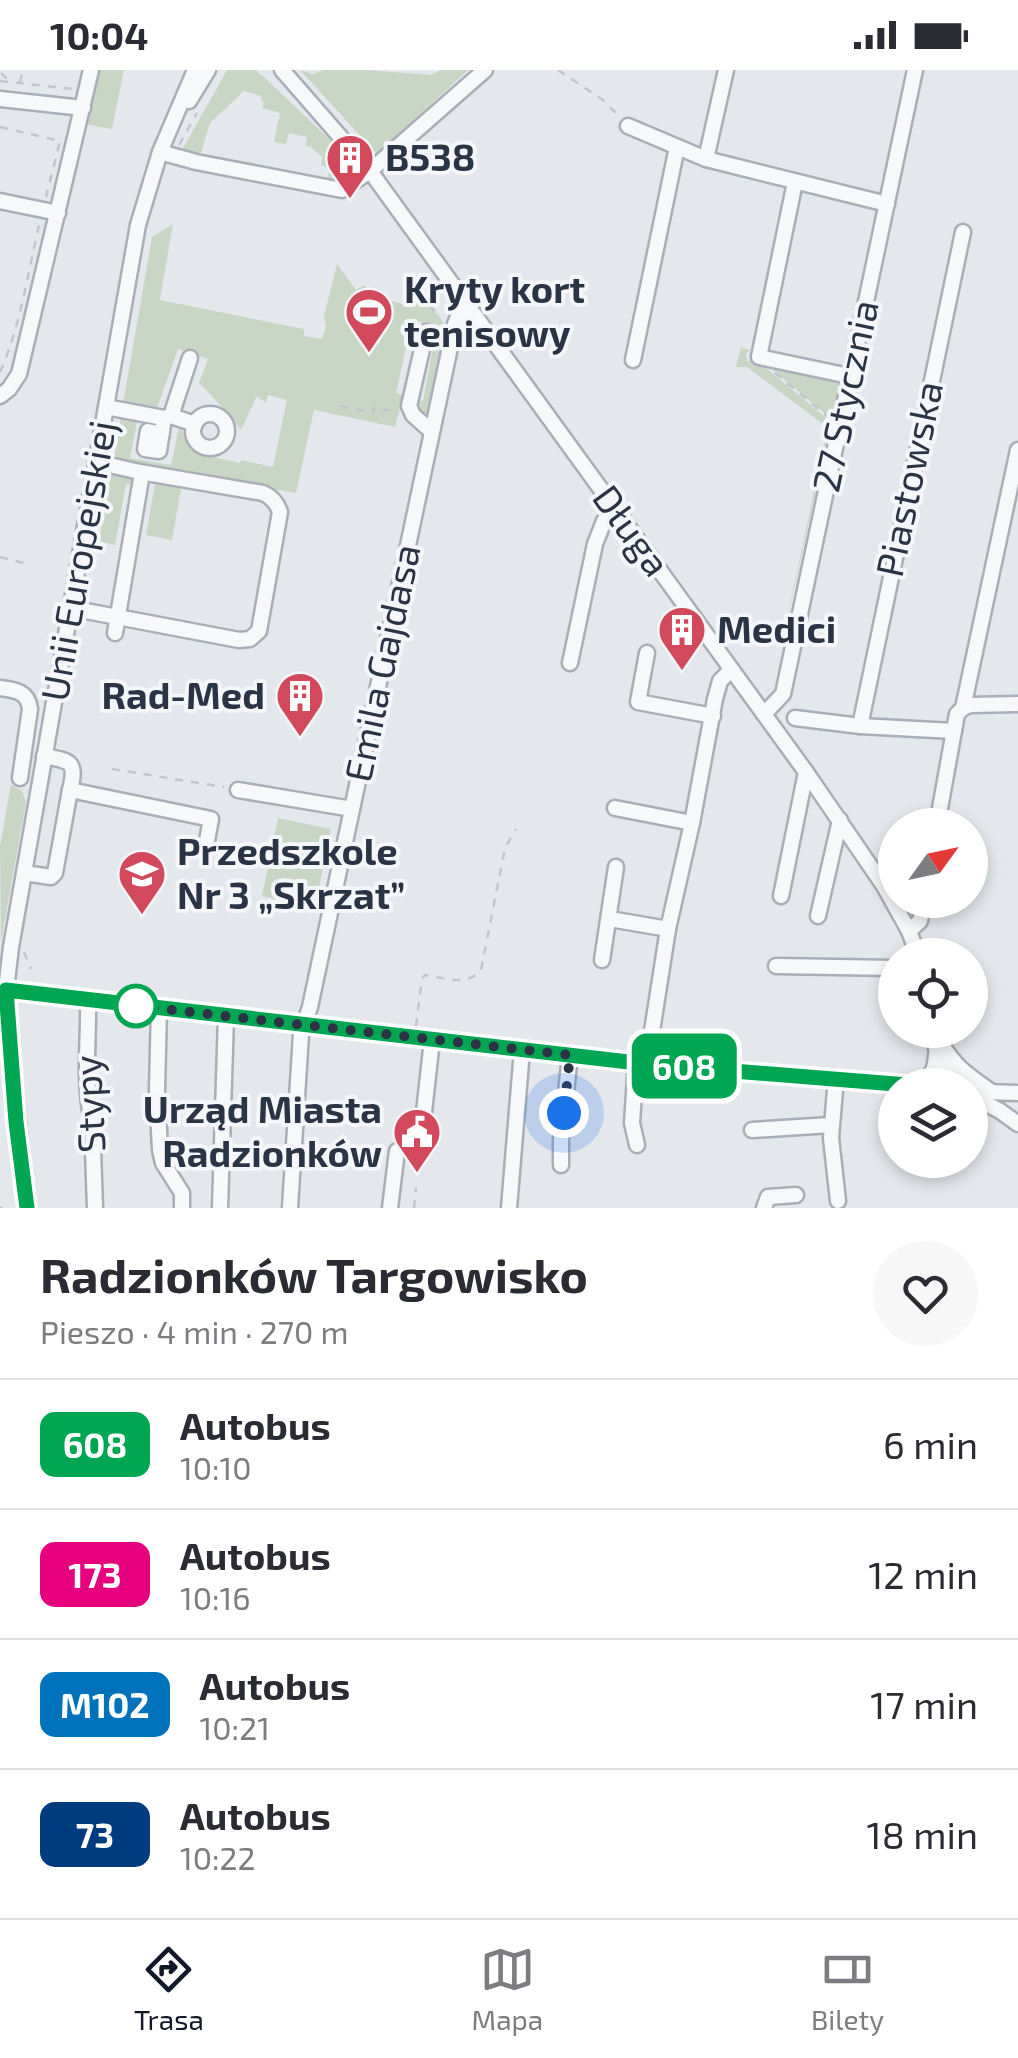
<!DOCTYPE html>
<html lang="pl">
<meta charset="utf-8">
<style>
body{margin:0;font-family:"Exo 2",sans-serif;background:#f7f7f7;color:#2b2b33;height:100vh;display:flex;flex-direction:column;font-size:38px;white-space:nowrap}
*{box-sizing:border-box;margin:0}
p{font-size:32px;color:#7c7c81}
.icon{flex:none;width:55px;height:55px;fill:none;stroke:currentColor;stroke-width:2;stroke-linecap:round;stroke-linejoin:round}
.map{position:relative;height:1138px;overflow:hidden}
.details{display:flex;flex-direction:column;background:#fff;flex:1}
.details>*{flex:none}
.badge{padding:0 20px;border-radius:15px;font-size:35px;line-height:65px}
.needle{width:65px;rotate:57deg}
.buttons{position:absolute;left:878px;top:738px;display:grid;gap:20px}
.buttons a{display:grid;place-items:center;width:110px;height:110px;border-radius:50%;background:#fff;box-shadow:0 5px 15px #0003;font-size:50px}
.you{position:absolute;width:50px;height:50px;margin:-25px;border:8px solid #fff;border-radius:50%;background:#1a73e8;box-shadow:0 0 0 15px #1a73e833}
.map>.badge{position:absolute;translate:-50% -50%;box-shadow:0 0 0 5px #fff}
.round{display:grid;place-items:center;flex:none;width:105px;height:105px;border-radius:52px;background:#f7f7f7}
.headline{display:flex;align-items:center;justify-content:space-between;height:170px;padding:0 40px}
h1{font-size:48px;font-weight:700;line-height:75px}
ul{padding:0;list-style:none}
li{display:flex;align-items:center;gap:30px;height:130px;padding:0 40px;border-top:2px solid #e1e1e2}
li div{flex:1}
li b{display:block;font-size:38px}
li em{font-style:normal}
li .badge{min-width:110px;font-weight:700;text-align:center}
.status{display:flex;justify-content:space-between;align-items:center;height:70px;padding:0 50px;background:#fff;direction:ltr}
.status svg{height:28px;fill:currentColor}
.tab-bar{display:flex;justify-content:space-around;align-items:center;height:140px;border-top:2px solid #e1e1e2;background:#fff;font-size:28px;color:#7c7c81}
.tab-bar a{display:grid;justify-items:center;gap:5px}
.tab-bar .current{color:#111827}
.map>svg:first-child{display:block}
.green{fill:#c9d6c5}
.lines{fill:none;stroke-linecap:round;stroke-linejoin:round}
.minor-casing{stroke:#a9aeb7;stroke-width:19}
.path{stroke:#c2c5cb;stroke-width:2.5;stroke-dasharray:8 8;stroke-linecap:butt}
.minor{stroke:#f7f8fa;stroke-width:14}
.line-casing{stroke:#fff;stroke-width:22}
.line{stroke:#00a651;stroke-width:15}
.walk{stroke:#2b3445;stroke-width:10;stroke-dasharray:0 18}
.stop-dot{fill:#fff;stroke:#00a651;stroke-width:5}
.labels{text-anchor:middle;stroke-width:8;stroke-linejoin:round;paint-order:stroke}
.poi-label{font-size:38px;font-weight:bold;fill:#2b3445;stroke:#f4f6f9;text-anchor:start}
.street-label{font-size:38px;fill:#2b3445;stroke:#f4f6f9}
</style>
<div class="status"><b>10:04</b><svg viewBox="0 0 49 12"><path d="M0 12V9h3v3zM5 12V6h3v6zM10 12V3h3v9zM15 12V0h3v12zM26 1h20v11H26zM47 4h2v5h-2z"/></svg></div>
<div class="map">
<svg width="1018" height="1138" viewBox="0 0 1018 1138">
<rect width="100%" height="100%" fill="#e4e7ec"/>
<g class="green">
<polygon points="97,0 124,0 112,59 85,54"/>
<polygon points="227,0 255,0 266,9 347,86 351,98 343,109 328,108 330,98 321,95 322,87 311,77 306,76 307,67 289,63 286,74 274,72 280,43 262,38 264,32 261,30 261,26 244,21 210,53 200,86 182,80"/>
<polygon points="300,0 313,4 324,0 366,0 431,5 441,0 468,0 377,84"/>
<path d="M173,154L160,230L304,259V266L322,269L326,258L324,246L337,194L356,220L364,215L372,226L403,234L416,225C424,235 442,244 444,255L428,351L418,344L413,329L423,331L437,256L412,250L396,323L403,325L395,357L314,340L296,423L129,395L114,389L121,346L154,352L150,355L137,352L130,388L171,395L179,357C185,364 188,374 196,379C207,388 226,389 240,393L241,390L273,397L287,330L268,325L266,333L257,326L241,360L226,341L199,313L208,289L178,279L156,341L123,334L152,167Z"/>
<polygon points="741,278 751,280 746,283 747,292 754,288 831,352 778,592 827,360 823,354 747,297 736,297"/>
<polygon points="765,293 841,309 832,346 829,347"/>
<polygon points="119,402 135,408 135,415 126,414 115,475 99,471 111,404"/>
<polygon points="156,408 182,413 172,470 146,465"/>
<polygon points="11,715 22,721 26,732 1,872 0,776"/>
<polygon points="278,748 331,759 315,837 262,826"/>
</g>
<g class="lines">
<g class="minor-casing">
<g id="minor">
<polyline points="282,0 370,101 806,702 884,816 909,861 918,885"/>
<polyline points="0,29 83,38"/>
<polyline points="189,31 208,0"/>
<polyline points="628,56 706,89 887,134"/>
<polyline points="160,82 196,92 342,120 370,101 485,0"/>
<polyline points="706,89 726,0"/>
<polyline points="795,112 759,287 849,306"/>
<polyline points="0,131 58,143"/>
<polyline points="426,262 409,336 413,345 431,361"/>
<polyline points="633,290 677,77"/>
<polyline points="0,326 9,319 19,304 91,0"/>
<polyline points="106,337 164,348 171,346 195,354"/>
<circle cx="210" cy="361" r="17"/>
<polyline points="171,346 190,288"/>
<polyline points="162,364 148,361 145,379 159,381 164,348"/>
<polyline points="96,392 140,402 141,409 115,563"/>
<path d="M70,538L239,570L250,569L259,561L280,442C277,433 272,427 263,423L140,402"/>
<polyline points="647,583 638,632 713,646"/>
<polyline points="570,593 595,474 604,451 615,441"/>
<path d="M0,618C15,620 28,621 30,639L20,708"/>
<polyline points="963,638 970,635 1018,634"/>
<polyline points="764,644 783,624 915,0"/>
<polyline points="795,648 860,656 954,661"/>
<polyline points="860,656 963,162"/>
<path d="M44,686C71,691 77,691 70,720L211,749L206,776"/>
<polyline points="238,720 352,739"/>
<polyline points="615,738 692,753"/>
<polyline points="937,755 957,644 963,638 1018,380"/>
<polyline points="24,803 51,807 55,803 70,720"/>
<polyline points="781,826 806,702"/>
<polyline points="818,846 840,750"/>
<polyline points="610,849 668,859"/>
<polyline points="909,861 920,851 924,830"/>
<polyline points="602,890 616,797"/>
<polyline points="776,896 895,898"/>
<polyline points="0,920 647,993 908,1015"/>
<path d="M88,930C89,970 83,1011 92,1051L95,1138"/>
<polyline points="159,938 157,1020 160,1080 163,1093 182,1123 182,1138"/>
<path d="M934,960C950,993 963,1002 992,1022"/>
<path d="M936,978C937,992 947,1006 957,1015"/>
<polyline points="636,992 632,1053 637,1075"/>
<polyline points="647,993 668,859 692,753 715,629 720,611 731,600"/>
<polyline points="836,1008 831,1068 838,1131"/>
<path d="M915,1015C931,1007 935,1003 936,985"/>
<polyline points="984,1022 1018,1023"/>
<polyline points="970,1025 1000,1041 1018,1054"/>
<polyline points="752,1060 831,1055"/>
<polyline points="561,1095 561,1069 570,985"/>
<polyline points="27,1138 8,959 6,920 11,877 138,155 160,82 195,0"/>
<polyline points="220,1138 226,946"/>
<polyline points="290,1138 301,964 310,937 455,254 458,247 469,236"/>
<polyline points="390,1138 397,1081 406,1076 412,1068 421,1069 432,970"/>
<polyline points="509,1138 522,980"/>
<polyline points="764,1138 768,1127 796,1125"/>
</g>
</g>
<g class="path">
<polyline points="558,0 603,30 620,47"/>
<polyline points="1,3 10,12"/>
<polyline points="0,11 73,19"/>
<polyline points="20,12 23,0"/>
<polyline points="0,57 60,71 46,127"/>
<polyline points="179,75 197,43"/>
<polyline points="407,213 424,232 442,246"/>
<path d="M0,302C21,255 28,201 40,151"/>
<polyline points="775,303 827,346"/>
<polyline points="340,336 373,343 374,338 397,342"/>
<polyline points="0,487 27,494"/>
<polyline points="112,699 224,717"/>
<polyline points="24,882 31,899"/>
<path d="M416,956L422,909L425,905C446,908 466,917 481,900L505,778L516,759"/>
<polyline points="0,1137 2,1138"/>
<polyline points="414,1138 416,1118"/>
</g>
<use href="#minor" class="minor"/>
</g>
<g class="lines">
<g class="line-casing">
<polyline id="line" points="27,1138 16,1052 6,920 646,994 908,1015"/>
</g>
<use href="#line" class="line"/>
<polyline class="walk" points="136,936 570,985 564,1043"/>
</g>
<defs>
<g id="building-pin" transform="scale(2.5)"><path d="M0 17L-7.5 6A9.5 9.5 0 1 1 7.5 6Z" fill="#d1495b" stroke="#f4f6f9"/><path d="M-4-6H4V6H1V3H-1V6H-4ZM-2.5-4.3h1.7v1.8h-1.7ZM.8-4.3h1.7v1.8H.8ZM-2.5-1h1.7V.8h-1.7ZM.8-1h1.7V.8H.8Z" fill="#fff"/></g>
<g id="stadium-pin" transform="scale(2.5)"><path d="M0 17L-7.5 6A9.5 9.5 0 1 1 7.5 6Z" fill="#d1495b" stroke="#f4f6f9"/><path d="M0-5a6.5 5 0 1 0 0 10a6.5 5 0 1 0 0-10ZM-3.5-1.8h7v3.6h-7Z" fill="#fff"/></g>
<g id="school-pin" transform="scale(2.5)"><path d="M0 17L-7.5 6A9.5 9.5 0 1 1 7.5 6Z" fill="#d1495b" stroke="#f4f6f9"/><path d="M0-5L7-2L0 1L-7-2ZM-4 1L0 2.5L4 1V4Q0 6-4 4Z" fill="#fff"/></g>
<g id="civic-pin" transform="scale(2.5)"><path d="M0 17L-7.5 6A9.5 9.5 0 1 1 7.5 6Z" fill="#d1495b" stroke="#f4f6f9"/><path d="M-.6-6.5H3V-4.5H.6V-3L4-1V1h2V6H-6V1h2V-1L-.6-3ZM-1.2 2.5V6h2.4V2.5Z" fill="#fff"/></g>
</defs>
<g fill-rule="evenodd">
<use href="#building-pin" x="350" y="88"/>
<use href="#stadium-pin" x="369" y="242"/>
<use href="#building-pin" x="682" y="560"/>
<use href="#building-pin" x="300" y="626"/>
<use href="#school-pin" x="142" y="804"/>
<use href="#civic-pin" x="417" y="1062"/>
</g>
<circle class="stop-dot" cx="136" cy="936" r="20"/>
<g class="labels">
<g class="poi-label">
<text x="385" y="101">B538</text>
<text x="404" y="233">Kryty kort<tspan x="404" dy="44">tenisowy</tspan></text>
<text x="717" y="573">Medici</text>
<text x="265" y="639" text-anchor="end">Rad-Med</text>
<text x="177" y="795">Przedszkole<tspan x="177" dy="44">Nr 3 „Skrzat”</tspan></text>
<text x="382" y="1053" text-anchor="end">Urząd Miasta<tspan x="382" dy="44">Radzionków</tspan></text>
</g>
<g class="street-label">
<text transform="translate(846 326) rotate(-78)" y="13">27 Stycznia</text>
<text transform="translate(910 409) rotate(-78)" y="13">Piastowska</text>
<text transform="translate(631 461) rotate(54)" y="13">Długa</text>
<text transform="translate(79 491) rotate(-80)" y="13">Unii Europejskiej</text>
<text transform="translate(383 593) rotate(-78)" y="13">Emila Gajdasa</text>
<text transform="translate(90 1034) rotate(-93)" y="13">Stypy</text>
</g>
</g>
</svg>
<div class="buttons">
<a><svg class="needle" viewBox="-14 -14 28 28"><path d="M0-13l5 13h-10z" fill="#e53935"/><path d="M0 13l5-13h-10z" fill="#7c7c81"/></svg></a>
<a><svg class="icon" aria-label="locate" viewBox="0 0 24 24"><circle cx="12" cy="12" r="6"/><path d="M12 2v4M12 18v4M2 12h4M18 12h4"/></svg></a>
<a><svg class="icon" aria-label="layers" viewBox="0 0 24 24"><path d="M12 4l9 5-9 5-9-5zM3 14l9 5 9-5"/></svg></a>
</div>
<div class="you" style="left:564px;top:1043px"></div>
<b class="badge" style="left:684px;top:996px;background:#00a651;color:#fff">608</b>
</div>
<section class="details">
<div class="headline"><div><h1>Radzionków Targowisko</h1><p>Pieszo · 4 min · 270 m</p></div><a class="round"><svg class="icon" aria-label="heart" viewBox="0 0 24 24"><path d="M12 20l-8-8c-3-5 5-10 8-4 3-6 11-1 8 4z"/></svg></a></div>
<ul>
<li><span class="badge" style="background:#00a651;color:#fff">608</span><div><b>Autobus</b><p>10:10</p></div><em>6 min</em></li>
<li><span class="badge" style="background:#e6007e;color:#fff">173</span><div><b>Autobus</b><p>10:16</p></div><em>12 min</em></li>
<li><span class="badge" style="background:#0072bc;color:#fff">M102</span><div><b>Autobus</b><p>10:21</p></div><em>17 min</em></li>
<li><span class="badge" style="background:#003b80;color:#fff">73</span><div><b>Autobus</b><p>10:22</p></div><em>18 min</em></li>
</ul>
</section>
<nav class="tab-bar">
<a class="current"><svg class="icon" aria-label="directions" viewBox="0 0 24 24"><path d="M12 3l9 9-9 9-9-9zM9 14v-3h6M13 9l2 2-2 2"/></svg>Trasa</a>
<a><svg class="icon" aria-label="map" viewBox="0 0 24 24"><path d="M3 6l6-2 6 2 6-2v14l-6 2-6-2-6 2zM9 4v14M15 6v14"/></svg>Mapa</a>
<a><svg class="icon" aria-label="tickets" viewBox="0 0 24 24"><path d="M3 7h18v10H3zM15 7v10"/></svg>Bilety</a>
</nav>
